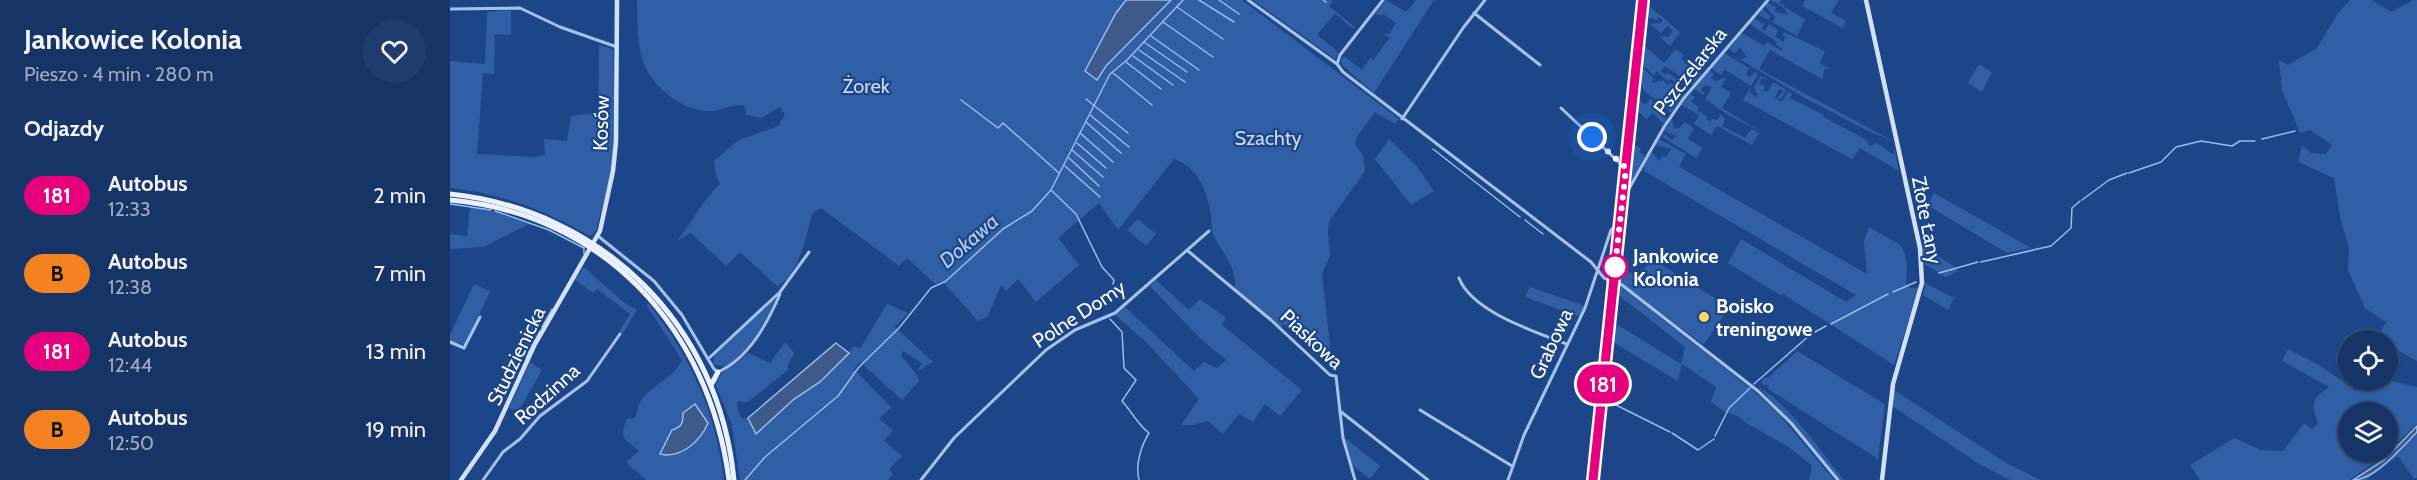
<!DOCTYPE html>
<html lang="pl">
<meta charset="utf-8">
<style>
body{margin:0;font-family:Cabin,sans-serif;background:#1f3c6c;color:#f1f3f6;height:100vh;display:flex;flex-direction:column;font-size:22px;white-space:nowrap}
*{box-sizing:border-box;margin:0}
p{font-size:20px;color:#9eaabf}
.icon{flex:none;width:33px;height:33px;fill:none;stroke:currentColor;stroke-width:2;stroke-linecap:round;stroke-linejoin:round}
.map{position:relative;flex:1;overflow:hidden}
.sheet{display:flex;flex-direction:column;background:#163466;width:450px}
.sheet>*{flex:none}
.badge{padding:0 12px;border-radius:20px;font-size:21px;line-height:39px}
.tools{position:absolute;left:1888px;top:330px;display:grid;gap:12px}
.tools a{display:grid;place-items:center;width:60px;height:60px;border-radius:50%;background:#163466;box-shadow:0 2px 4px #0004,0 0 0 2px #354f7a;font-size:30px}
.you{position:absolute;width:30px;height:30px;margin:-15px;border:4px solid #fff;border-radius:50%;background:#1a73e8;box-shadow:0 0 0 9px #1a73e833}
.map>.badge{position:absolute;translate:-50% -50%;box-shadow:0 0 0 3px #fff}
h2{padding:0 24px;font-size:22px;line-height:54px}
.round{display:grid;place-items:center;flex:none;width:63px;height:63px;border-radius:32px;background:#1f3c6c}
.overview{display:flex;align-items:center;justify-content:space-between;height:102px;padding:0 24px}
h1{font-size:28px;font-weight:800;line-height:45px}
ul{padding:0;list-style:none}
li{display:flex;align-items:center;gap:18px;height:78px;padding:0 24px}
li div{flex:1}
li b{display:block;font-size:22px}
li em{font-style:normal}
li .badge{min-width:66px;font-weight:700;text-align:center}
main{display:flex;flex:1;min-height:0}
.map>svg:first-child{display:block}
.green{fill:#305fa6;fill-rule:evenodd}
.water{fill:#3c5a8b;stroke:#99bced;stroke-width:1.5}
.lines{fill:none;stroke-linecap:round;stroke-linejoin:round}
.stream{stroke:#99bced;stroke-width:1.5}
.street{stroke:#a6c2eb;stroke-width:3}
.secondary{stroke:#d2e1f9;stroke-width:4.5}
.primary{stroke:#ebf2ff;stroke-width:5}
.line-casing{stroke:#fff;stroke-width:14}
.line{stroke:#e6007e;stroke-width:9}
.walk{stroke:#fff;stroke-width:6;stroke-dasharray:0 10.8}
.stop-dot{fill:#fff;stroke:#e6007e;stroke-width:3}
.poi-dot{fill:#fbd864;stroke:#1d4688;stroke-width:2}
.labels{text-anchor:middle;stroke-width:4.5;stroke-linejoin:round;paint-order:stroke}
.street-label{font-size:20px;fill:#fff;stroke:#1d4688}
.park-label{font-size:20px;fill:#cbddf8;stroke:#1d4688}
.stop-label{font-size:20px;font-weight:bold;fill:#fff;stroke:#1d4688;text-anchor:start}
.poi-label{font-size:20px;font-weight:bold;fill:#fff;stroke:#1d4688;text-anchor:start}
.water-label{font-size:21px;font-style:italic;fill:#b2ccf3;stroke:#1d4688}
</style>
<main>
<section class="sheet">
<div class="overview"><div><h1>Jankowice Kolonia</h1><p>Pieszo · 4 min · 280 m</p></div><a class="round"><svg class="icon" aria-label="heart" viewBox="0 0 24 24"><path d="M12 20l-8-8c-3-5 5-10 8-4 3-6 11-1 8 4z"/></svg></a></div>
<h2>Odjazdy</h2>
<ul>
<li><span class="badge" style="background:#e6007e;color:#fff">181</span><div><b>Autobus</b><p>12:33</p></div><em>2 min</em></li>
<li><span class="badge" style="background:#f58220;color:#111">B</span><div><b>Autobus</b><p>12:38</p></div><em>7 min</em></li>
<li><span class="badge" style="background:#e6007e;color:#fff">181</span><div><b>Autobus</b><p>12:44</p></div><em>13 min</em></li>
<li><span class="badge" style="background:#f58220;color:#111">B</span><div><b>Autobus</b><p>12:50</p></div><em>19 min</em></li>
</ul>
</section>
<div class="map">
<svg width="1967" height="480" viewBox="0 0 1967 480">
<rect width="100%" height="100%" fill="#1d4688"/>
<g class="green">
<path d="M187,0H676L666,13L636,71L647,80L656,66L721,0H792L949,119L945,124L925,112L906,138V146L913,155L915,171L880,220L878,231L880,255L872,274L882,362L840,328L833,324L830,329L784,290C790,270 770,251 763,234C761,228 762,221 761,215C757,191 748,167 724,159L668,230L649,203L608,238L629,265L586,302L568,279L556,291L551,285L538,316L528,321L492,281L485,284L457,258L449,266L371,208L363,212C356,234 350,275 327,286L290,252L276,266L241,233L227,241C243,221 252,201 270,184L266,176L264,161L287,141L328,126L335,115L330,107L312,118L296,115L294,105C281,104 269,112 258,111C241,110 229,104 216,93C185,67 188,37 187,0Z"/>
<polygon points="803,0 883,0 879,6 907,29 900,27 885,13 867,35 886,50 888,55 885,59"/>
<polygon points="936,0 956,12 966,0 984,0 924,93 892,65 891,60 894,56 912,70 920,58 923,60 940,38 934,34 939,34 946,23 933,14 931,16 927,14 922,18"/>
<polygon points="1320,0 1331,0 1329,3 1334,5 1334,7 1355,19 1347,36 1309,15 1312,9 1320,16 1319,20 1323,22 1325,17 1315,6 1318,3 1326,7 1324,11 1338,15 1333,7"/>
<polygon points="1355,0 1389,0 1381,13 1396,21 1393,28 1352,6"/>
<polygon points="1900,0 1922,0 1941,12 1963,0 1967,0 1967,361 1938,345 1938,340 1927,339 1936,322 1915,308 1898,270 1899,247 1891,222 1884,178 1848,162 1852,145 1861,153 1876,154 1882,145 1860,130 1850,133 1832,90 1829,60 1838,65 1867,48 1888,13"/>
<polygon points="1197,4 1230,32 1220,46 1209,36 1218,37 1223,30 1217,26 1211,33 1200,24 1211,23 1213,20 1209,17 1206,20 1196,17"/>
<path d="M61,10V35L45,34L44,74L33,73L27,154L86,157L95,155L94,139L117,141L121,116L148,113L149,45L163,49L165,159L146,231L140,236C93,210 55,194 0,188V61L35,64L37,12Z"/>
<polygon points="1304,18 1314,24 1312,29 1315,31 1319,24 1328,30 1325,36 1333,42 1336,37 1332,35 1334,32 1375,51 1370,63 1382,70 1375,68 1372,79 1320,50 1309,69 1443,141 1416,130 1355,98 1281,54 1290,59 1297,57 1290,47 1285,53 1279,49 1292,33 1314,46 1317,42 1332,51 1333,49 1326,45 1327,42 1300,24"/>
<polygon points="1194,45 1214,63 1226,49 1234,55 1231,59 1242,69 1240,73 1243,75 1247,69 1251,74 1242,85 1238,82 1240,78 1237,75 1234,79 1215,66 1211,71 1215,75 1218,73 1231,82 1228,85 1221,79 1218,81 1208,73 1208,70 1204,75 1191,64"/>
<polygon points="1274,53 1299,68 1296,73 1299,78 1305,72 1308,75 1301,86 1280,73 1271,86 1281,93 1272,108 1310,131 1278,115 1255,99 1262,87 1260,86 1254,86 1251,90 1255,94 1254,95 1244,89 1259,70 1264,74 1261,78 1265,81 1277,77 1280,73 1275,70 1271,75 1261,68"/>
<polygon points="1529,64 1542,72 1532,92 1518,83"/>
<polygon points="1191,66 1204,79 1202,82 1204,84 1209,80 1211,82 1213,80 1218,85 1221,83 1234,95 1221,113 1214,106 1209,112 1217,120 1214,124 1203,113 1196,119 1186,109 1184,127 1182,128 1186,91 1186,97 1195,105 1201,98 1206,107 1209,102 1193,90 1192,84 1189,83"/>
<polygon points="1311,76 1319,80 1312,78 1309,83 1315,87 1313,90 1317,92 1323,82 1335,89 1336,92 1330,99 1327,98 1334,91 1329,89 1325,98 1332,102 1338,92 1342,94 1340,98 1374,115 1373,117 1415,139 1420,146 1427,143 1442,154 1444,154 1444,146 1449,171 1410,148 1402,159 1293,100 1301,87 1301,94 1307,97 1308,95 1304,87"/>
<polygon points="1240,94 1245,97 1241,102 1249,107 1247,110 1258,117 1256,119 1260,122 1262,119 1267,120 1271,114 1275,119 1272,126 1295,138 1301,129 1309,133 1302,145 1267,126 1261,135 1244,124 1249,115 1231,105"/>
<polygon points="1225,116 1244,128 1238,139 1253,148 1246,158 1211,136 1214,134 1222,140 1226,136 1214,131 1217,126 1221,126 1218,124 1222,118 1223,127 1227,129 1235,123"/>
<polygon points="1181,132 1184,134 1183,144 1191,149 1189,152 1195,156 1178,188 1175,189"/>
<polygon points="939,139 967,167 984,191 961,205 925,159"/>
<path d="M1209,139L1236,154L1229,166L1231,168L1417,274L1414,241L1419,227L1449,244C1459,254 1457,270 1456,283L1460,288H1468V292L1444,365L1333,294L1330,295L1278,263L1291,239L1396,302L1406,295L1192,170H1195L1194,166L1202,152L1209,161L1213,156L1216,157L1221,149L1206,145Z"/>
<polygon points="1484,193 1581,248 1557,253 1477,205"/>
<polygon points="20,206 40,210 79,224 33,247 0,249 0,234 17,236"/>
<polygon points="688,219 706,234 696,246 677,230"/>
<polygon points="1472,245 1506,268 1508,271 1496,277 1474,264"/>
<polygon points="1201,258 1279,307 1255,343 1253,344 1167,282 1170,266 1189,278"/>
<polygon points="134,267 172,301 187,310 173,333 169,332 180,314 147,289 143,293 125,280"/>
<polygon points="706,280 739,310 750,299 776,318 772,325 852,390 830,416 815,404 803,422 789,414 773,434 758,421 743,425 731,425 749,399 697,343 665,315 675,307 744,371 754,362 767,368 776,360 752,340 700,286"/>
<polygon points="1475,283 1504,298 1498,310 1473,295"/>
<polygon points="24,284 40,291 15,345 0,341 0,335"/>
<polygon points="1170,286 1305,392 1328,413 1384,480 1359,480 1362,467 1360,464 1340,448 1296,423 1288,416 1275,412 1261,402 1266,387 1232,364 1228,381 1163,342 1165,323 1231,364 1235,347 1167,294"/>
<polygon points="1080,287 1135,306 1130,317 1075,297"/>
<path d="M326,298C314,323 300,354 274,367L263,364L264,355Z"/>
<path d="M198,303C240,356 266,412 274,480H196L176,462L189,451C173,437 169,439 177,419L185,418C188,412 188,404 191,400C203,384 224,378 232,360L197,306ZM245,404L254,433C240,445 230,459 210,454L222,431C232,427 233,423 233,413Z"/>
<path d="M437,304L458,313L445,327L483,362L467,371L472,363L453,351L451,356L465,372L469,381L452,400L410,362L404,369L441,407L429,419L443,430L434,441L452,456L439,469L443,474L438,480H290L282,425L265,383C271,370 287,363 298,353L320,363L335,342L344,353L337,367L339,369L298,402L288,401L287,407L291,418H298L306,433L344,399L370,382L404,346L410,349Z"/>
<polygon points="80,323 89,330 76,357 65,354"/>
<path d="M1838,349L1869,365L1905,390L1938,380L1967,387V424L1931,458L1899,480H1750L1740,465L1784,438L1811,450L1833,451L1854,423L1862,429L1868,424C1862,403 1860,400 1879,387L1832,361ZM1899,412H1938V452H1899Z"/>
<polygon points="1347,351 1435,404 1428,459 1318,389 1319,385 1313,385 1311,383 1314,378 1318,378"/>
<polygon points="80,362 92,370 68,412 59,408"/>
<path d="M1308,386C1345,411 1366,446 1394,480H1390Z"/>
<polygon points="1444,390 1558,464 1591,480 1560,480 1531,465 1442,406"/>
<polygon points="1967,433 1967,478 1964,479 1948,456 1916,480 1910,480 1936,464"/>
<polygon points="894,437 930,466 920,479 903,466"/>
</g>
<g class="water">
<polygon points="676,0 721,0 656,66 647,80 635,71 666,13"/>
<polygon points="386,343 399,353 370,382 344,399 306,434 298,418"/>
<path d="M245,404L258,423C250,442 230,459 210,454L222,430C232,427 233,423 233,413Z"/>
<path d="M1967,426V432C1952,447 1925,480 1903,480L1934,460Z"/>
</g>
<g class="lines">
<g class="stream">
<polyline points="749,0 784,22"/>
<polyline points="769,0 789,14"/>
<polyline points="873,0 876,2"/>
<polyline points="727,7 773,39"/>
<polyline points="713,22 763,57"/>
<polyline points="701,36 749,70"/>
<polyline points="694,42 737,72"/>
<polyline points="689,50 735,82"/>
<polyline points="683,56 723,85"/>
<polyline points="676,62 711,89"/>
<polyline points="663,73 702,105"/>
<polyline points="636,99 678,133"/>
<polyline points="511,100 548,128 553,123 609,173"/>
<polyline points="640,115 679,147"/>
<polyline points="636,122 671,153"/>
<polyline points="630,133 663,162"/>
<polyline points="1812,139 1845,131"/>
<polyline points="627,143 656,168"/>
<polyline points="983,149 1070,217"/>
<polyline points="622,150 653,177"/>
<polyline points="619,158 649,186"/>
<polyline points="615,166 650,197"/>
<polyline points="1679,173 1711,162 1726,147 1751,141 1782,146 1790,141 1805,141"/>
<polyline points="601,190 626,214 652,267 664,280 663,284"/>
<polyline points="1632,200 1659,180 1677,173"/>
<polyline points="0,204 41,210"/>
<polyline points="45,211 99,230 134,248 134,254"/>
<polyline points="1075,220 1093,234"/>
<polyline points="1531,262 1601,246 1621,228 1622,208 1630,201"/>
<polyline points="1489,273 1528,262"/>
<polyline points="1443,292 1466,282"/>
<path d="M660,319L672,332L674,368L686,380L672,401C682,412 688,425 699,433C691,446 685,465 689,480"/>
<polyline points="1156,322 1160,289"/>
<polyline points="1381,324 1438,294"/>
<polyline points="92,327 102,309"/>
<polyline points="1365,332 1376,326"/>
<polyline points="76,357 90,331"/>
<polyline points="1152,366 1156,325"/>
<polyline points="1304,384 1361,334"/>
<polyline points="1150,385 1151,373"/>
<polyline points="1158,401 1220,432"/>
<polyline points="1148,408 1150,387"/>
<polyline points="1147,420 1147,414"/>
<polyline points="1146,427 1146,421"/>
<polyline points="1222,433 1248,450 1264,439"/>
<polyline points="1265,436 1279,408 1300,388"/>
<polyline points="1144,449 1145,434"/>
<polyline points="295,480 315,457 388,396 409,367 449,328 481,288 496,281 553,229 582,211 601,190 660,74 677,60 733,0"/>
</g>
<g class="street">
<polyline points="798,0 887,64 893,72 1141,262 1154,278 1172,285 1308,391 1341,423 1388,480"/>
<polyline points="0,9 70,8 110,27 167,47"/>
<polyline points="1024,13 1090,65"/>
<polyline points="887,64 890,55 933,0"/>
<polyline points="1111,108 1175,168"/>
<polyline points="952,119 1013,28 1035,0"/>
<polyline points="1173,195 1176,194 1214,127 1234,98 1318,0"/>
<polyline points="148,236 204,281 232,315 258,359 330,292 359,252"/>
<polyline points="738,251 821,320 880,375 886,376 893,438 905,480"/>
<path d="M1009,278C1022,312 1086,332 1117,344"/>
<polyline points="0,342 14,348 30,317"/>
<path d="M258,359L264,369L268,372C299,358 317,324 330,294"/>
<polyline points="970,410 1062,466"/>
<polyline points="890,411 978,480"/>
<polyline points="33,480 53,452 70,439 90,416 137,381 170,334"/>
<polyline points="471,480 504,438 596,350 625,330 665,313 759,231"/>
<polyline points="1058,480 1074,435 1135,308 1161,230 1170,223"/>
</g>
<g class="secondary">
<polyline points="1416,0 1470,248 1472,283 1443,384 1432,480"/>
<polyline points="11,480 45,431 84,346 150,231 163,171 166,142 167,0"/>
<polyline points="1143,480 1193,0"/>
</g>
<g class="primary">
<path d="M0,194C153,210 269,325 284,480"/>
<path d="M0,200C155,214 259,329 279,480"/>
<polyline points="261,385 268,372"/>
</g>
</g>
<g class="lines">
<g class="line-casing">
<polyline id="line" points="1143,480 1193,0"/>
</g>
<use href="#line" class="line"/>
<polyline class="walk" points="1142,137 1176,168 1165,267"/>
</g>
<circle class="stop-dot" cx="1165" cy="267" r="12"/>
<circle class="poi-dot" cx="1254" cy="317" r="6"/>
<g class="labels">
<g class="street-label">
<text transform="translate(1240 71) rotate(-52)" y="7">Pszczelarska</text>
<text transform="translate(151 123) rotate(-88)" y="7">Kosów</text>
<text transform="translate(1477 220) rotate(79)" y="7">Złote Łany</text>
<text transform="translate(629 314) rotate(-33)" y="7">Polne Domy</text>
<text transform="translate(862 339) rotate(43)" y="7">Piaskowa</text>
<text transform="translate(1101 344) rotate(-65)" y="7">Grabowa</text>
<text transform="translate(66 356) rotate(-64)" y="7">Studzienicka</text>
<text transform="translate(97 394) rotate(-42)" y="7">Rodzinna</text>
</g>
<g class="park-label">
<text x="416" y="93">Żorek</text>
<text x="818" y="145">Szachty</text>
</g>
<g class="stop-label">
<text x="1183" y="263">Jankowice<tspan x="1183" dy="23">Kolonia</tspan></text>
</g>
<g class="poi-label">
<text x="1266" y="313">Boisko<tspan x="1266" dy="23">treningowe</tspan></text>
</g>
<g class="water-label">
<text transform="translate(519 241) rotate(-41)" y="7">Dokawa</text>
</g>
</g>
</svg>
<div class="tools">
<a><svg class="icon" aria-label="locate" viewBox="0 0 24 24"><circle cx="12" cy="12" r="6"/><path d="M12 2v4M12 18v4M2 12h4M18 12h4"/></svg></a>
<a><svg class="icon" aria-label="layers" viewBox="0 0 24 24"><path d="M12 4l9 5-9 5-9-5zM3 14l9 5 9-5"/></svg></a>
</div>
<div class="you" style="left:1142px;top:137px"></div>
<b class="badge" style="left:1153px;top:384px;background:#e6007e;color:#fff">181</b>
</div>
</main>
